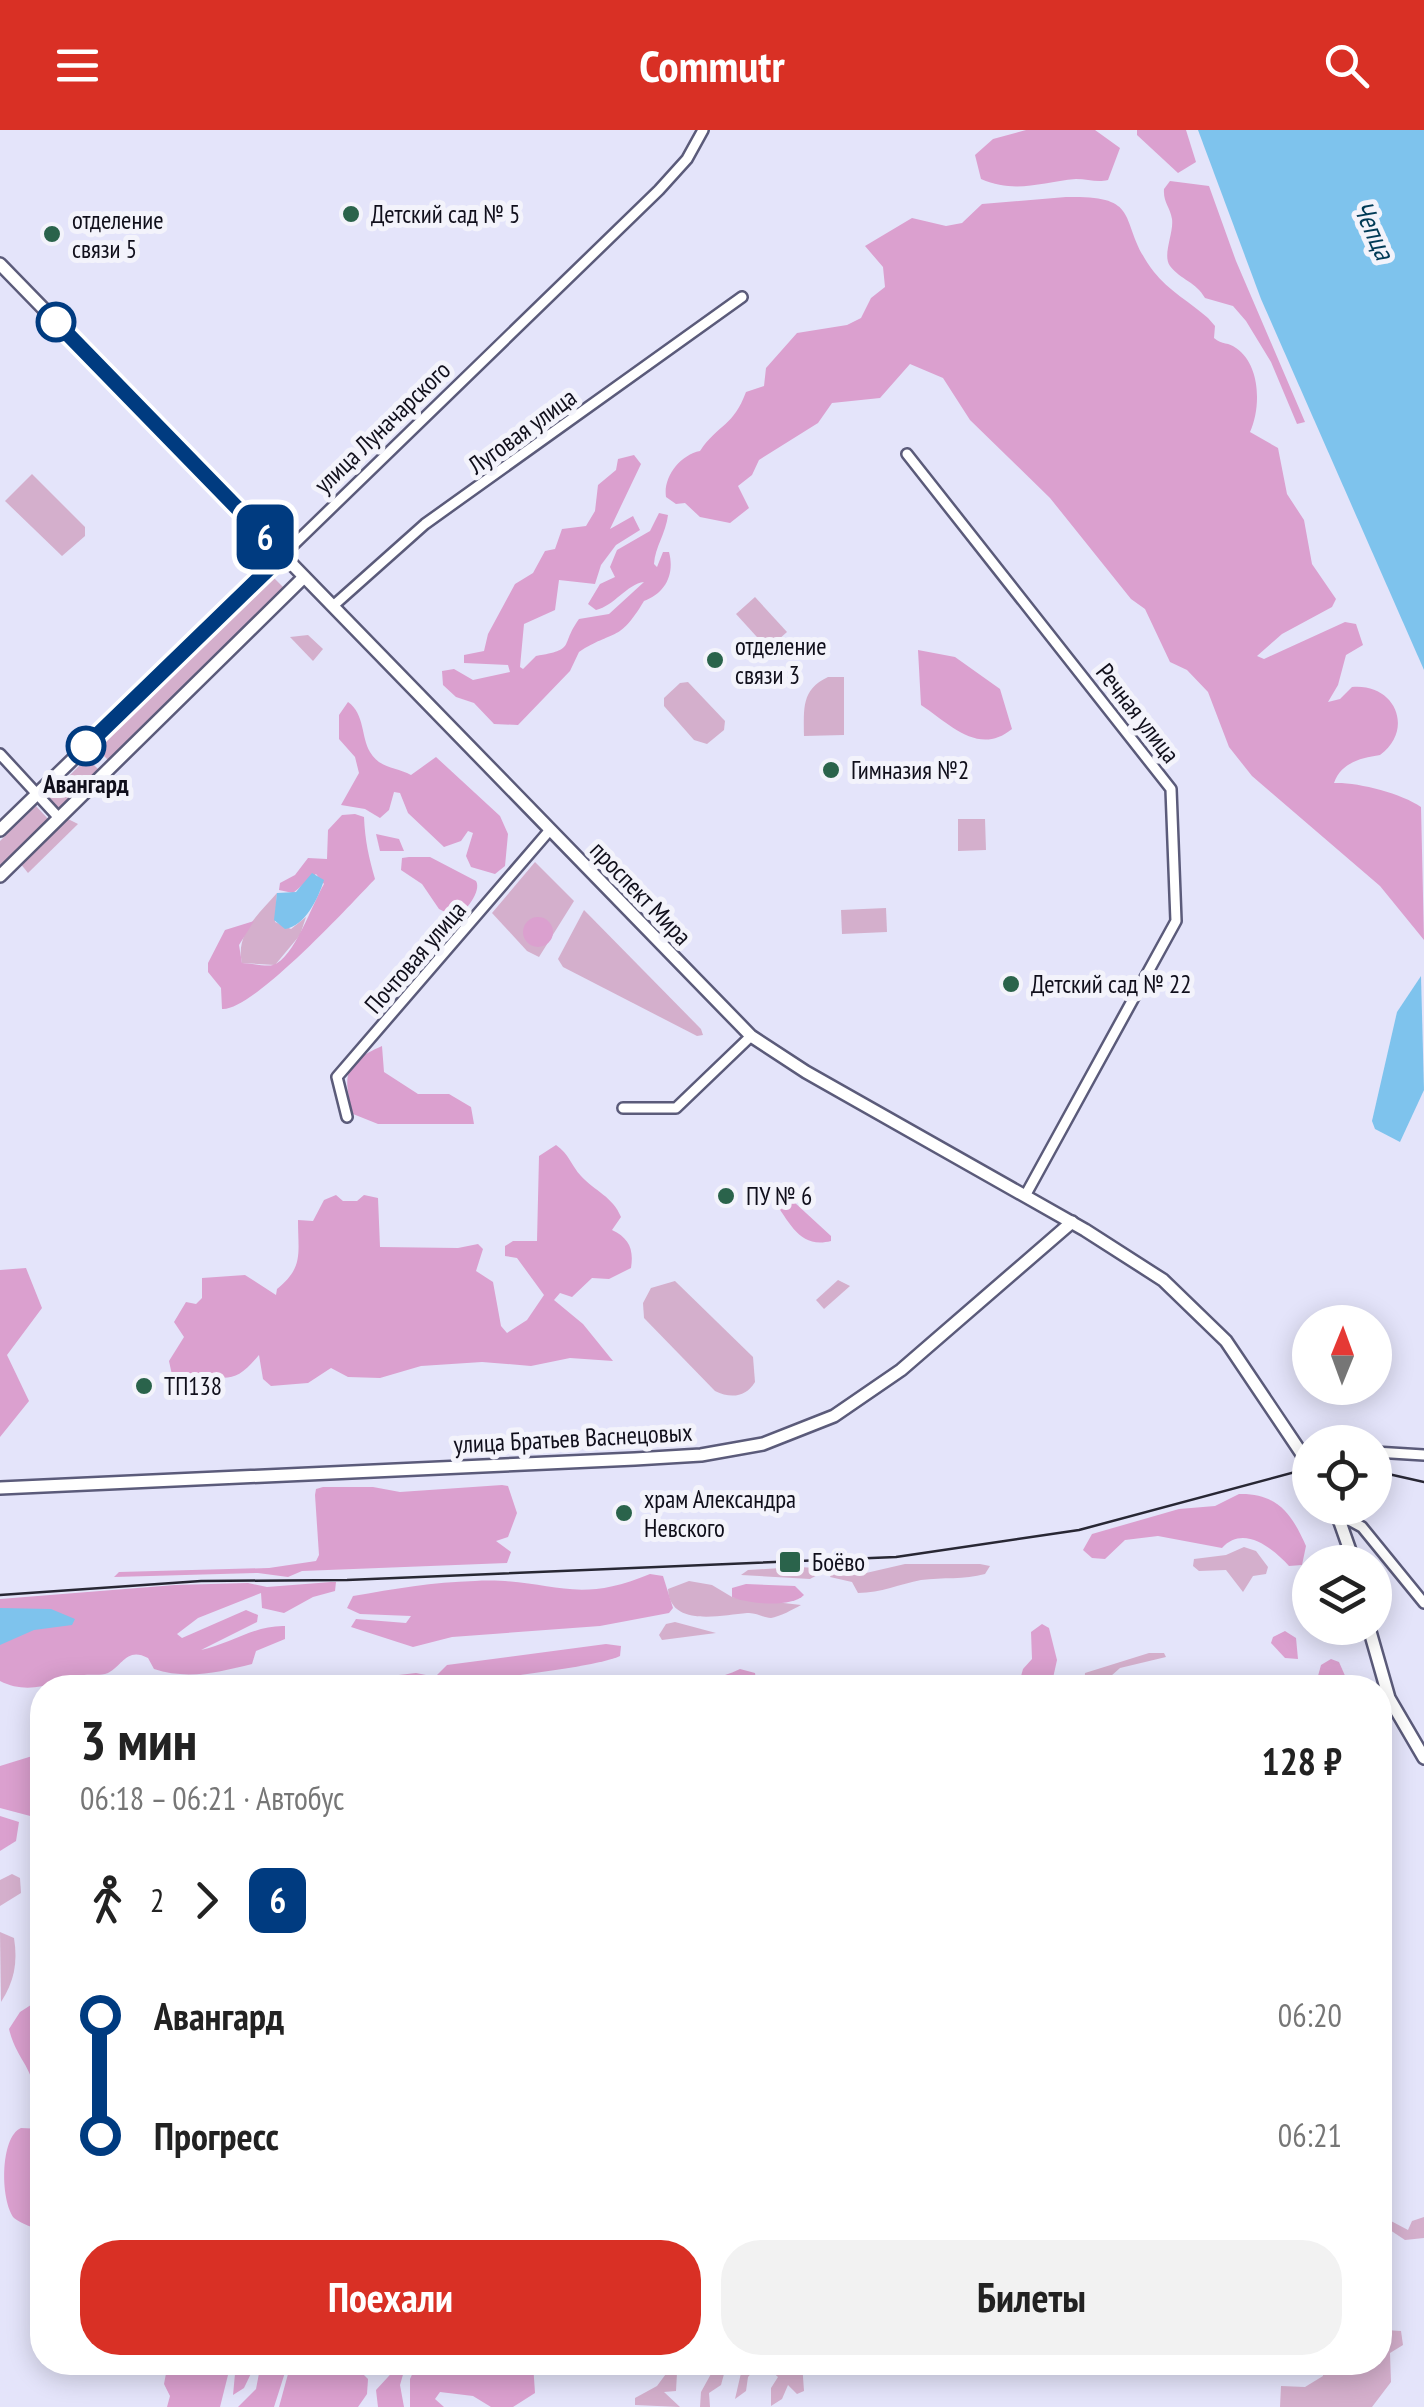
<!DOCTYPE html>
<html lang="ru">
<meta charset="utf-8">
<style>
body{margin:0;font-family:"PT Sans Narrow",sans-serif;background:#f2f2f2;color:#222;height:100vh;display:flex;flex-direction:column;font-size:38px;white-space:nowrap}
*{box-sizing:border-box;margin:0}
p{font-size:32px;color:#767676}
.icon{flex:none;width:55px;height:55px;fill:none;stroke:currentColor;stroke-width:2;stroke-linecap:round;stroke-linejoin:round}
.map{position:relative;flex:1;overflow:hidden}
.panel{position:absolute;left:30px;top:1545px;width:1362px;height:700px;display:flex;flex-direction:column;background:#fff;border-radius:40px;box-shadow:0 5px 25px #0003}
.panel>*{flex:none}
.badge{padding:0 20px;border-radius:15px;font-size:35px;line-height:65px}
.needle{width:65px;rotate:1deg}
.controls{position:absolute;left:1292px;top:1175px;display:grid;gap:20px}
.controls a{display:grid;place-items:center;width:100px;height:100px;border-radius:50%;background:#fff;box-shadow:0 5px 25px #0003;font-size:50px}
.map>.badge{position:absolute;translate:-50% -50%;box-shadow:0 0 0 5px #fff}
.legs{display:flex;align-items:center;gap:15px;height:110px;padding:0 50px;font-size:32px}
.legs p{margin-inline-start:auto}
.overview{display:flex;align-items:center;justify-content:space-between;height:170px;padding:0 50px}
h1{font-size:55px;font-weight:700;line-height:75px}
.button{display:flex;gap:20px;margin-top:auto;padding:20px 50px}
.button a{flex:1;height:115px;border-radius:40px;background:#d93025;color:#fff;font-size:40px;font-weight:700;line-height:115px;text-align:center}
.button a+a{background:#f2f2f2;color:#222}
ul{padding:0 50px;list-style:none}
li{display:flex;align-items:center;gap:35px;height:120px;font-size:38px}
li i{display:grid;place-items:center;width:15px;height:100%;margin:0 12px;background:currentColor}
li i::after{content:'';width:25px;height:25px;margin:-12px;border:8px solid;border-radius:50%;background:#fff}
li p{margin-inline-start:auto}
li:first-child i{background:linear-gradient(#0000 50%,currentColor 0)}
li:last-child i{background:linear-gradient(currentColor 50%,#0000 0)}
header{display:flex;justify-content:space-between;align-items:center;height:130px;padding:0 50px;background:#d93025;color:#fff;font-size:45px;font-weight:700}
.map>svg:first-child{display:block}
.green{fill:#d4afcc}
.forest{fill:#dba0cf}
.water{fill:#7ec3ed}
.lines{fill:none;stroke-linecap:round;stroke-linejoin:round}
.minor-casing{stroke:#5b5b7a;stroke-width:14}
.major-casing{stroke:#5b5b7a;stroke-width:16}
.minor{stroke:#fff;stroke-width:9}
.major{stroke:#fff;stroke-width:11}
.rail{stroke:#282734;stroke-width:2.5}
.line-1-casing{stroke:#fff;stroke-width:22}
.line-1{stroke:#003b80;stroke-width:15}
.poi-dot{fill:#2a634b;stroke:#f3f3fb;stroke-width:4}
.stop-1-dot{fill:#fff;stroke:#003b80;stroke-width:5}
.labels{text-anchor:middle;stroke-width:10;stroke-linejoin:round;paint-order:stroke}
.poi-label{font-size:25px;fill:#100f1b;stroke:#f3f3fb;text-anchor:start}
.street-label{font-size:25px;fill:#100f1b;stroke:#f3f3fb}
.stop-label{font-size:25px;font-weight:bold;fill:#100f1b;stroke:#f3f3fb}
.water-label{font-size:28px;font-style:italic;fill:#003a56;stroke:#f3f3fb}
</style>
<header><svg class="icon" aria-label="menu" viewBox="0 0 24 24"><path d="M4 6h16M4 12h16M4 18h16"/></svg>Commutr<svg class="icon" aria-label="search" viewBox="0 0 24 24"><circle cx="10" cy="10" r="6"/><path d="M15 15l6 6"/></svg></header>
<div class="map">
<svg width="1424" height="2277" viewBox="0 0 1424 2277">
<rect width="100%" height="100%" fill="#e4e4fa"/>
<g class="green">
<polygon points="32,344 85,397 85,406 62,426 5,371"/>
<polygon points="272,446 285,459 108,630 96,618"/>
<polygon points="755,467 787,502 768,519 736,484"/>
<polygon points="308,505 323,519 313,531 290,507"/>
<path d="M828,547H844V605L804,606C804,578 801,560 828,547Z"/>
<polygon points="688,552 725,591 724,600 707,614 694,610 664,576 664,568 680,553"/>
<polygon points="87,628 100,641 56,684 43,672"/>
<polygon points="36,676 48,689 0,737 0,711"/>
<polygon points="66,688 78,694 28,743 20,733"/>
<polygon points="958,689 985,689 986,720 958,721"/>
<polygon points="535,732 574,771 539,827 527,821 492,783"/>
<path d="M277,763L275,792L291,799L306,787L300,805L275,835L242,833C235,803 259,784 277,763Z"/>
<polygon points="886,778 887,802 842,804 841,780"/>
<polygon points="584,780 701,899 703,905 697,906 563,837 558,829"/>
<polygon points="838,1150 850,1156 824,1179 816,1170"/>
<path d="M675,1151L753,1227L755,1252C746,1267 731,1269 715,1261L644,1188L643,1173L651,1158Z"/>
<polygon points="1244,1417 1256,1421 1268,1437 1266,1444 1253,1446 1243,1462 1226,1440 1199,1441 1193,1436 1194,1429 1226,1425"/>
<path d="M905,1434H980L990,1436L985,1444C964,1450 943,1447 921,1450C900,1454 881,1463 858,1463L852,1452L830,1447L834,1439L866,1443Z"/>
<polygon points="796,1437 820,1438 821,1443 810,1449 741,1445 748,1440"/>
<path d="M689,1451L712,1455L732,1467L801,1475C794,1479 779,1487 771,1488C763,1488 756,1482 747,1483C721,1485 670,1498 668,1459Z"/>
<polygon points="675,1492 716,1503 662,1510 659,1505 666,1494"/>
<polygon points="1149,1523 1164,1523 1166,1527 1120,1538 1102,1554 1084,1557 1085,1543"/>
<polygon points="12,1744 20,1748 21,1763 0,1776 0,1750"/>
<path d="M0,1802L14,1808C18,1833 14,1852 1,1872Z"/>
<polygon points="1424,2087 1424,2108 1405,2110 1390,2100 1391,2091 1408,2100 1412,2091"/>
<polygon points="1386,2200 1401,2201 1403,2215 1390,2223 1391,2252 1372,2277 1280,2277 1281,2256 1305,2257 1323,2246 1322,2233 1380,2232 1380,2206"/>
<polygon points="674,2233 689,2233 677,2243 676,2261 664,2262 680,2277 635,2275 635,2268 657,2256"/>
<polygon points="717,2233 727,2233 721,2255 709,2263 710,2277 700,2277 701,2262"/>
<polygon points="736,2233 772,2233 786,2241 794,2233 802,2233 804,2261 797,2264 788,2255 782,2269 771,2276 771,2258 778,2247 767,2237 757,2237 748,2247 746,2261 735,2269 741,2243"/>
</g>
<g class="forest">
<path d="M1026,0H1095L1120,18L1108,50C1097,53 1088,49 1076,49C1041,52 1016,64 981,49L975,25L993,9Z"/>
<polygon points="1137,0 1186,0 1196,32 1178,43 1137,5"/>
<path d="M1170,51L1209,56L1236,131L1305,292L1297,294L1271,232L1246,191L1233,176L1205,168C1196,152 1181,150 1170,136C1162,125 1174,103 1172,89C1170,77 1163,72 1164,59Z"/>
<path d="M1066,67C1147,65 1115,92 1154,142C1168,160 1191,173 1208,188L1215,196L1214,208C1222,215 1229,212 1236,218C1261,235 1261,278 1250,302L1278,318L1287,364L1304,390L1312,434L1336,469L1332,477L1282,504L1257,526L1264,529L1345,492L1356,494L1363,515L1346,525L1338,555L1328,572L1340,569L1352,557C1395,553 1415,599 1380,625C1360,628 1341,633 1334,653C1357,652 1401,663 1421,677L1424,810L1380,756L1252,646L1229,617L1208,562L1187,540L1170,532L1145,479L1131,469L1050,368L970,290L943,248L910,234L880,268L832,273L818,293L759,330L752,345L738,356L749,378L730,393L700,387L685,373L676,374L666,367C663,347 680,325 700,321C719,293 733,297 746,262L764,256L766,238L797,203L847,195L861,188L871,168L885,157L883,137L865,116L912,88L946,96L962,93L982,74Z"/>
<path d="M634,325L641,334L610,399L633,386L640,400L616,415L601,435L595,454L559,450L555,480L524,494L520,537L523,539L536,526C577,519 559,517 579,489L609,484L644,452C627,454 614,476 596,480L588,474L600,454L615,447L610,437L617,420L650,401L659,383L668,385C666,403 655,417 654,434L657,437L663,422H669C675,445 665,463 644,471C618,514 614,499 579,522L570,541L518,595L494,594L474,573L456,567L443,555L442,541L454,539L473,550L510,542L508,535L464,533V525L484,521L488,504L515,454L533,443L545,421L555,419L562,399L586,396L595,381L598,355L616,340L618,329Z"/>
<path d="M918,520L955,527L1000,559L1012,599C979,626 951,595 921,575Z"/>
<path d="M348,572C365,584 361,607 370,622C380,639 397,637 411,645L436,627L500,686L508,704L505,736L495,744L471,737L466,726L473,703L468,701L461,711L444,717L408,683L400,663L394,662L389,680L380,688L365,679L341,675L359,643L355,627L339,609V585Z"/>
<path d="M355,684L364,687C365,711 369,728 375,749C351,774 252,882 222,879L221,858L208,842V833L225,800L254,791L239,815L242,833C250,833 266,837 273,835C294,829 313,772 324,754L316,744L293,763L279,760L280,753L295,745L308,728L327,729L328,700L342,685Z"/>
<polygon points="376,704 399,709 404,721 380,721"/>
<path d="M409,727H430L476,751C482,761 465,783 455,787L439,779L422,754L401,740L402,728Z"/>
<circle cx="538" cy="802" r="15"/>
<path d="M382,916L384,942L418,964H449L471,977L474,994H378L353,984C344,947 341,934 382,916Z"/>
<path d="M556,1015C569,1024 571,1035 581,1046C595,1061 613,1067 621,1087L612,1100C629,1108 634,1119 631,1138L609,1149L592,1148L572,1167L560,1163L554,1170L583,1194L613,1231L570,1228L531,1236L482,1232L421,1236L380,1248L348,1247L331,1238L308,1253L271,1256L263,1249L259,1225C236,1252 230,1250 195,1244C187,1242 181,1247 172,1245L169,1231L184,1207L174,1192L186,1172L196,1174L202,1168V1148L245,1145L276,1165L277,1159C304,1137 298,1124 298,1090L313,1091L324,1070L336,1065L343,1071H357L364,1065L378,1068L380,1117L458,1118L478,1114L483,1119L476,1141L493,1152L501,1196L507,1203L527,1190L544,1165L517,1128L505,1126V1116L513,1111H537L539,1026Z"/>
<path d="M781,1060L831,1106V1111C800,1119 790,1093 774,1071L775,1062Z"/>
<polygon points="26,1138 42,1178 7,1225 29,1271 0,1307 0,1140"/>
<polygon points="502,1355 508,1356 517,1383 508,1407 496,1411 511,1422 507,1433 302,1441 288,1447 258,1443 114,1447 119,1442 269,1438 316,1431 319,1425 315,1365 316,1359 323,1357 373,1357 400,1362"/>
<path d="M1239,1364C1277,1363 1292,1384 1306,1416L1302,1435L1289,1436C1273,1419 1244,1394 1222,1418L1158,1406L1125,1410L1105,1429L1092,1428L1083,1420L1092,1404L1179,1379L1215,1376Z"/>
<path d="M650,1444L663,1446L673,1478L669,1483L600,1496L452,1507L413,1517L351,1497L356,1489L406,1493L411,1486L360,1484L347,1478L353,1466C394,1459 433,1452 475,1451C550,1447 572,1477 650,1444Z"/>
<path d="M331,1452H336L335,1461L313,1467L284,1483L262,1478L261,1463L198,1488L177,1504L182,1508L246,1480L258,1485L257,1492L201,1520C230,1514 255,1495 285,1496V1509L256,1521L252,1534C220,1542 187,1550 154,1539L148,1528C127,1517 123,1535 108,1543C100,1546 92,1544 84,1545C56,1552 29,1566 0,1551V1469L175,1455L248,1453L267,1457Z"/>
<path d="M746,1454L795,1456L804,1465C791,1478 749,1474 732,1467V1458Z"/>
<polygon points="1042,1494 1049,1498 1057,1530 1051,1557 1018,1557 1023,1539 1032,1529 1031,1502"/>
<polygon points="1285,1501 1296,1508 1298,1529 1285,1528 1271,1513 1273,1507"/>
<path d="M606,1514L621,1516L620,1526C598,1537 455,1556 435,1547L447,1535Z"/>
<polygon points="1331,1529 1339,1532 1350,1557 1315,1557 1321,1535"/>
<path d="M740,1539L755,1543L757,1557H607C650,1546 699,1560 740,1539Z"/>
<polygon points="416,1543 426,1545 426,1550 408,1556 294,1557"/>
<polygon points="42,1623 42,1659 35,1667 34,1687 0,1678 0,1636"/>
<polygon points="0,1686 19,1692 16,1711 0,1721"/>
<path d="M42,1855V1983L35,1975C37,1939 17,1932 9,1899L20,1882L37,1871Z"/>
<path d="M21,1998L42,1999V2102C34,2097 21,2094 14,2088C0,2070 0,2007 21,1998Z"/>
<polygon points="168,2233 231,2233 220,2277 167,2277 170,2266 164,2254"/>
<polygon points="236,2233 256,2233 244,2258 233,2265"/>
<polygon points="261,2233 288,2233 274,2277 238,2277 256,2259"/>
<polygon points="291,2233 353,2234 368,2249 367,2264 358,2277 279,2277"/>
<polygon points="533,2233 535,2263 513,2277 491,2277 473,2266 440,2262 435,2269 444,2277 410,2277 410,2249 416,2236"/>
<polygon points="399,2235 404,2241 400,2255 404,2277 378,2277 376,2260"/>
</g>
<g class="water">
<polygon points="1198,0 1424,0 1424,540 1261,169"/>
<path d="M312,743L324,750C318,769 305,796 285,799L274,790L277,763L296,762Z"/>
<polygon points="1421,846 1424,960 1400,1012 1375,999 1372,991 1397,882"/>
<polygon points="0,1478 51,1479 75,1489 72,1495 34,1500 0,1515"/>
</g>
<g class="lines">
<g class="minor-casing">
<g id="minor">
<polyline points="907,324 1171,659 1176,791 1025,1066"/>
<polyline points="283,425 659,60 687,29 703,0"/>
<polyline points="333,476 425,394 742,167"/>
<polyline points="0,624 59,688"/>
<polyline points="623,978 676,978 751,906"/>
<polyline points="347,987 337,947 549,701"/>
<polyline points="1375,1322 1424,1325"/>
<polyline points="1338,1384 1362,1397 1424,1473"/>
</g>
</g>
<g class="major-casing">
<g id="major">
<polyline points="0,134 751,906 806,942 1085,1100 1163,1150 1226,1211 1310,1336"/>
<polyline points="0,700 283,425"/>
<polyline points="0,746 304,447"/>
<polyline points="0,1358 635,1329 701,1325 763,1314 834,1286 901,1240 1072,1092"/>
<polyline points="1335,1378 1354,1432"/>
<polyline points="1369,1498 1389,1568 1424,1628"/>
</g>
</g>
<use href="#minor" class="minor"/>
<use href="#major" class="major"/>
<g class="rail">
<polyline points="1375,1341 1424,1352"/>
<polyline points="0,1465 201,1451 347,1450 896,1427 1079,1400 1310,1338"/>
</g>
</g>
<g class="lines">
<g class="line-1-casing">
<polyline id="line-1" points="56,192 283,425 86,616"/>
</g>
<use href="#line-1" class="line-1"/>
</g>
<g class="poi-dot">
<circle cx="351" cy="84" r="10"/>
<circle cx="52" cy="104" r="10"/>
<circle cx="715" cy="530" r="10"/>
<circle cx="831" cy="640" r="10"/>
<circle cx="1011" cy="854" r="10"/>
<circle cx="726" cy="1066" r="10"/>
<circle cx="144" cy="1256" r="10"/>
<circle cx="624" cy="1383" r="10"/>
<rect x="778" y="1420" width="24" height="24" rx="5"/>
</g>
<g class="stop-1-dot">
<circle cx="56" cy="192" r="18"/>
<circle cx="86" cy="616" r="18"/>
</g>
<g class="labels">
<g class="poi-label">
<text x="371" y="93">Детский сад № 5</text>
<text x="72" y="99">отделение<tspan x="72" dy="29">связи 5</tspan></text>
<text x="735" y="525">отделение<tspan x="735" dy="29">связи 3</tspan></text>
<text x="851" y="649">Гимназия №2</text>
<text x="1031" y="863">Детский сад № 22</text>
<text x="746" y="1075">ПУ № 6</text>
<text x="164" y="1265">ТП138</text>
<text x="644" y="1378">храм Александра<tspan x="644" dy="29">Невского</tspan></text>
<text x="812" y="1441">Боёво</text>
</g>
<g class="street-label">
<text transform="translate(382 297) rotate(-44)" y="9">улица Луначарского</text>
<text transform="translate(522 301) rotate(-36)" y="9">Луговая улица</text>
<text transform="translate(1138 583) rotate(52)" y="9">Речная улица</text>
<text transform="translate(641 763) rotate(46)" y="9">проспект Мира</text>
<text transform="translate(415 827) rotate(-49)" y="9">Почтовая улица</text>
<text transform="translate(573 1308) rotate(-3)" y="9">улица Братьев Васнецовых</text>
</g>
<g class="stop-label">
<text x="86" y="663">Авангард</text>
</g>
<g class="water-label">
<text transform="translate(1374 100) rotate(66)" y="10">Чепца</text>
</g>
</g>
</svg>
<div class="controls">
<a><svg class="needle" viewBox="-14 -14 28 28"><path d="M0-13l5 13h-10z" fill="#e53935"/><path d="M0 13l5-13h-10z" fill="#767676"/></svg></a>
<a><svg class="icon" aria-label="locate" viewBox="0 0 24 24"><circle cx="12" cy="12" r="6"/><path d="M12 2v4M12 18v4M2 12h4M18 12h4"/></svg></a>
<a><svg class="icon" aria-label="layers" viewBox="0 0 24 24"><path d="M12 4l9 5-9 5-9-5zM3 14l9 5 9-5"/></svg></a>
</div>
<b class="badge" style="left:265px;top:407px;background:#003b80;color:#fff">6</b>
<section class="panel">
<div class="overview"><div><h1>3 мин</h1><p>06:18 – 06:21 · Автобус</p></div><b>128 ₽</b></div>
<div class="legs"><svg class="icon" aria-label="walk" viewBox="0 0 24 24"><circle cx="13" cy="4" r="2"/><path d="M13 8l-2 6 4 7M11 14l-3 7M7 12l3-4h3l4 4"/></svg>2<svg class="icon" aria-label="forward" viewBox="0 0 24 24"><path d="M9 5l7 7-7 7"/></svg><b class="badge" style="background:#003b80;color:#fff">6</b></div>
<ul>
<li><i style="color:#003b80"></i><b>Авангард</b><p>06:20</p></li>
<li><i style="color:#003b80"></i><b>Прогресс</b><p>06:21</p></li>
</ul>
<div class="button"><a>Поехали</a><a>Билеты</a></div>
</section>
</div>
